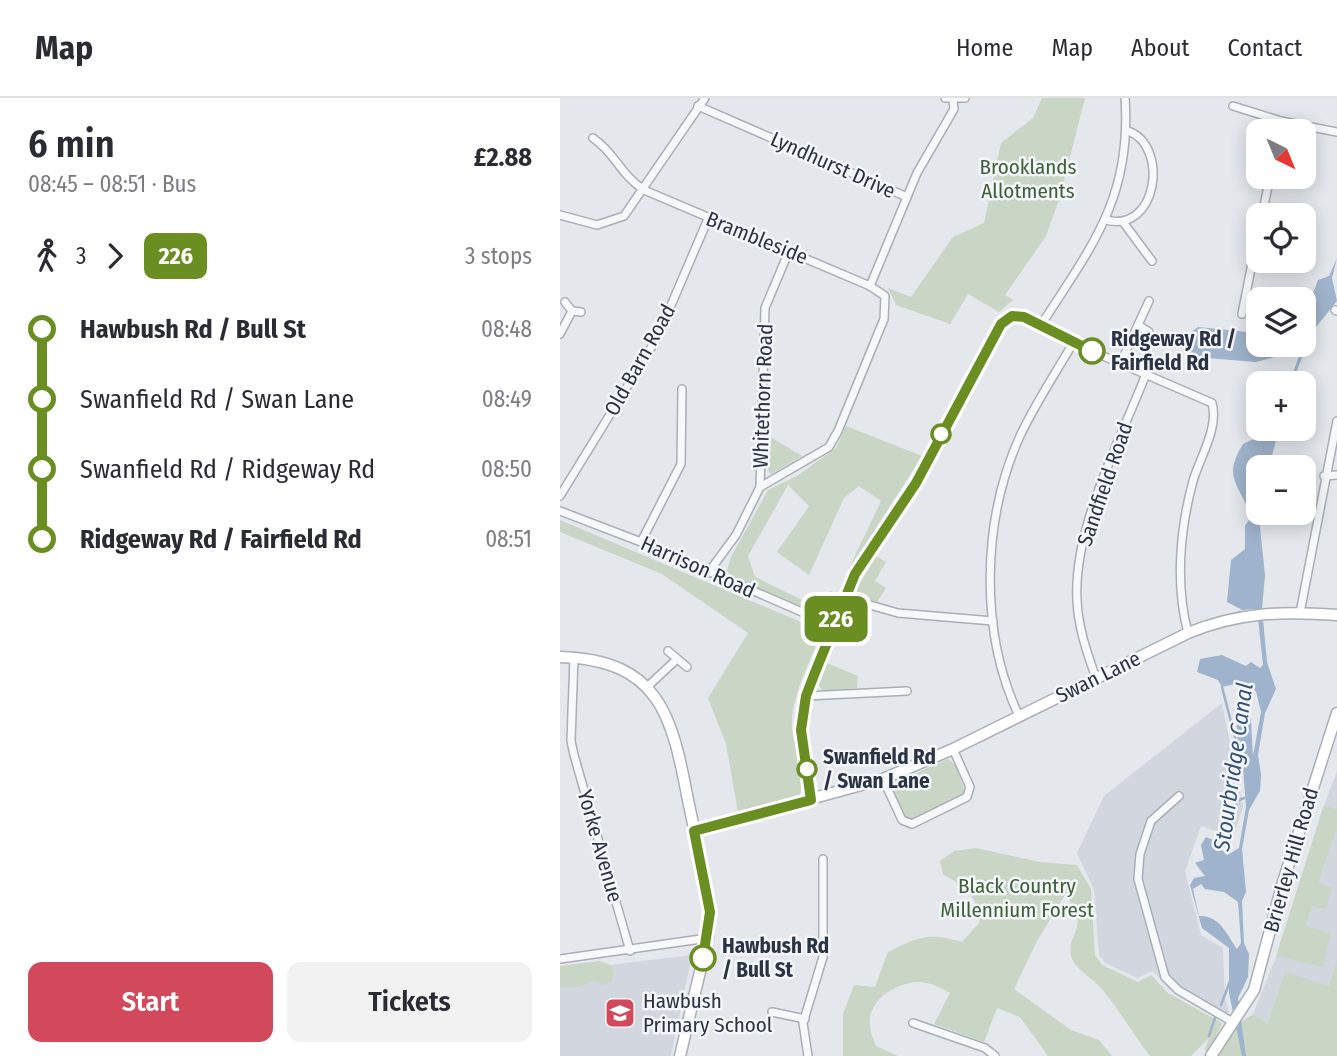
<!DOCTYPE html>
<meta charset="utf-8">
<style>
body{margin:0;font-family:"Fira Sans Condensed",sans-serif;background:#f2f2f3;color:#2b2b33;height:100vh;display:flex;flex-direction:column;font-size:26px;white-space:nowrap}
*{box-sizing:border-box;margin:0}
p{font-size:23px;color:#7c7c81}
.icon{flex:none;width:38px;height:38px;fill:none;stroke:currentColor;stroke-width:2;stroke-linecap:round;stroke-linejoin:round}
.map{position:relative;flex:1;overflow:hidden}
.panel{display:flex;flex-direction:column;background:#fff;width:560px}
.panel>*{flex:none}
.badge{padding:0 14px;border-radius:10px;font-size:24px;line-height:46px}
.needle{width:46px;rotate:137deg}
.buttons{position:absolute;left:686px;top:21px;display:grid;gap:14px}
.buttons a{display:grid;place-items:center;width:70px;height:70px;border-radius:14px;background:#fff;box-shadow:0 4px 18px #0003;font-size:35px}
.map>.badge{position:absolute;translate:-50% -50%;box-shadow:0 0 0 4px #fff}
.legs{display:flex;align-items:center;gap:10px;height:77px;padding:0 28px;font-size:23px}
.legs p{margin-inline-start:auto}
.overview{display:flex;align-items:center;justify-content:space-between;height:119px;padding:0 28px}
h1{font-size:38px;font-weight:600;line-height:52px}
.action{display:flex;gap:14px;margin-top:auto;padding:14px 28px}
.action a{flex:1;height:80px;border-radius:14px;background:#d1495b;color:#fff;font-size:28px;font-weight:600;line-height:80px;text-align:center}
.action a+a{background:#f2f2f3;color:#2b2b33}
ul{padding:0 28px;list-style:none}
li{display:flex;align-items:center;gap:24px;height:70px;font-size:26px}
li i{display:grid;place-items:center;width:10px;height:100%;margin:0 9px;background:currentColor}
li i::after{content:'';width:18px;height:18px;margin:-9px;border:5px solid;border-radius:50%;background:#fff}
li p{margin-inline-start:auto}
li:first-child i{background:linear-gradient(#0000 50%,currentColor 0)}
li:last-child i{background:linear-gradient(currentColor 50%,#0000 0)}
header{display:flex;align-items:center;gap:42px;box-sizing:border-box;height:98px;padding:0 35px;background:#fff;border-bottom:2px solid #e1e1e2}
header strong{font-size:33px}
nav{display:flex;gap:38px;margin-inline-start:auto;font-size:24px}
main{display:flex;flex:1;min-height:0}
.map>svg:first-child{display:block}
.built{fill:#d2d6de}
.green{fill:#c9d6c5}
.water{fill:#9fb4cc;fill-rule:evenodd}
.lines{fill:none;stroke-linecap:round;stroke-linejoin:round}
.stream{stroke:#9fb4cc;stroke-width:2.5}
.street-casing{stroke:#a9aeb7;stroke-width:10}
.secondary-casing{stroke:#a9aeb7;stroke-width:13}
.street{stroke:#f7f8fa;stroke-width:7}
.secondary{stroke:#fff;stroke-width:10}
.line-1-casing{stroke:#fff;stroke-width:16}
.line-1{stroke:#6b8e23;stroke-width:10}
.stop-1-dot{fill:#fff;stroke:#6b8e23;stroke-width:3.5}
.labels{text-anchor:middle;stroke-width:5;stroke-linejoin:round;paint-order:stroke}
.street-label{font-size:21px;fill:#2b3445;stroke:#f4f6f9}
.park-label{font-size:21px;fill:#3f6138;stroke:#f4f6f9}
.stop-label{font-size:21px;font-weight:bold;fill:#2b3445;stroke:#f4f6f9;text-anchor:start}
.poi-label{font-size:21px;fill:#2b3445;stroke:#f4f6f9;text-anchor:start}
.water-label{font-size:23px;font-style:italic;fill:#34527a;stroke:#f4f6f9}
</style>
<header>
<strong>Map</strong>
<nav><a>Home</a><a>Map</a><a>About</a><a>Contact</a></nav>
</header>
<main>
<section class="panel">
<div class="overview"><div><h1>6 min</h1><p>08:45 – 08:51 · Bus</p></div><b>£2.88</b></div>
<div class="legs"><svg class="icon" aria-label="walk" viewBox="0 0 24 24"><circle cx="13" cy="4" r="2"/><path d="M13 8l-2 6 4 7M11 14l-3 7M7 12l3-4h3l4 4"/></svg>3<svg class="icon" aria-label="forward" viewBox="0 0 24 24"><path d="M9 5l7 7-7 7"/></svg><b class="badge" style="background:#6b8e23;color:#fff">226</b><p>3 stops</p></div>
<ul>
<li><i style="color:#6b8e23"></i><b>Hawbush Rd / Bull St</b><p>08:48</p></li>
<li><i style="color:#6b8e23"></i><span>Swanfield Rd / Swan Lane</span><p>08:49</p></li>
<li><i style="color:#6b8e23"></i><span>Swanfield Rd / Ridgeway Rd</span><p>08:50</p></li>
<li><i style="color:#6b8e23"></i><b>Ridgeway Rd / Fairfield Rd</b><p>08:51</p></li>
</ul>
<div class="action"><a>Start</a><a>Tickets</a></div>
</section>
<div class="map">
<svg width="777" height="958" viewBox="0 0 777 958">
<rect width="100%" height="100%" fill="#e4e7ec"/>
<g class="built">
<polygon points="662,605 683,709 673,739 641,728 625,773 641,837 663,850 665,900 669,914 663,922 609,891 593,873 577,880 545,865 539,856 534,792 517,755 544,698"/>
<polygon points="777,673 777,958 724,935 693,916 730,824 760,718"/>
<polygon points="132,857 111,958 0,958 0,873"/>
</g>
<g class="green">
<polygon points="482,0 525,0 499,102 486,138 445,197 453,202 439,214 408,196 390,226 336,207 328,190 351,199 393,139 424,125 441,45 473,20"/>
<polygon points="286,328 362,358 285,479 321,403 299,388 284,400 249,477 217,454 249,408 228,387 188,458 195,479 255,508 270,493 277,496 270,514 263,518 174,481 167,473 171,459 208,392 237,378 276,350"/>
<polygon points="209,338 242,358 211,376 208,372"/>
<path d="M0,422L255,530L260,537C250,564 230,600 232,630C234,653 247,678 239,699L178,714L166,646L148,600L188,535L102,476L0,434Z"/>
<polygon points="316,458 326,464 315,483 326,490 317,504 299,500 294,495"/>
<polygon points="267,565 298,578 297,590 262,593 259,587"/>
<polygon points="388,661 396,668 405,694 402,699 352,723 346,721 332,690 334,685"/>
<polygon points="764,707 777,712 777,730 758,785 773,790 765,811 752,808 745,828 771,835 763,869 716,858"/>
<path d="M416,750L480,764L517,767L531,791L535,857L542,867L578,884L591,877L608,895L662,925L647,958L645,951L649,940L631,958H590C571,934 556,905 535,884C528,878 516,870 512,861C503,836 534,831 505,797L477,843L454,891L511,932L539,942L552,958H488L460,919L437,910L424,944L374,926L390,895C380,889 371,885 359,884C337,884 307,902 310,927C310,934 314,942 316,948L338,958H283V916L294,887L315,889L328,854C358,839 368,834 402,844L419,825L421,814L407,791L383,776L380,763L394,753Z"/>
<polygon points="40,863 50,867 54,875 51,884 42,887 33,883 18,889 0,889 0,868"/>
<polygon points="777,863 777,958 659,958 675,928 693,916 708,925 725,874 769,888"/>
</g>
<g class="water">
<polygon points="777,160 772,180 777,203 752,234 732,285 729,285 749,232 748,208 758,182 769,178"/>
<polygon points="638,229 698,235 698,247 729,247 725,259 718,258 696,264 634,259 629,256 630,235"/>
<path d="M705,331H719L709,369H698V415H703L700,429L705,477L702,511L707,564L716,591L705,615L698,657L701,677L700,693L689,712L682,751L686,794L682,803L684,845L689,856L688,879L678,900L686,958H682L669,895V850L642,830L630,787L634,780L645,778L635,765L644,762L641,747L646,739L658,744L656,749L669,756L679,750L686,709L683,670L678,660L676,607L690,606L693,658L701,614L696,593L675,586L662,589L658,582L637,574L640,561L662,557L686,568L691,564L700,570L703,567L697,511L682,512L667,504L671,462L685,451V428L691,419C681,387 661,381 683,346L698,339ZM641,786L645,791L664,794L678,804L681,845L677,851C667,837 660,817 639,818L633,791Z"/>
</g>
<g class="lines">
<g class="stream">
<polyline points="744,214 748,208"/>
<polyline points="718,285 722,274"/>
<polyline points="662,589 679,655"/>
<polyline points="658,744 671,735 677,703 684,700"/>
<polyline points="661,907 670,883"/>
<polyline points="649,938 655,920"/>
</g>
<g class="street-casing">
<g id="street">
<polyline points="385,0 405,0"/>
<polyline points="138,8 347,99"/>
<polyline points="673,8 721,23 777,34"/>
<path d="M33,40C56,56 59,75 84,92L310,188L325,198L324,221L278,333L269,349L200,389"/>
<polyline points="0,117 37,127 64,118 145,0"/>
<polyline points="702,117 710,79"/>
<path d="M546,122C597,136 610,48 568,33"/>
<polyline points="563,124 592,163"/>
<polyline points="310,188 357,75 394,11 393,2"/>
<polyline points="5,204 12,213 21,214"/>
<polyline points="775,212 777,213"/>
<polyline points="682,216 698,135"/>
<path d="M481,227C532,148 572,99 565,0"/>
<polyline points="578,227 589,234"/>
<polyline points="0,236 12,213"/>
<polyline points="561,264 589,203"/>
<polyline points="764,378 777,377"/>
<polyline points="0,398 97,240 148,121"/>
<polyline points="0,413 81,444 274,528"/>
<polyline points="81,444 121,366 122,291"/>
<polyline points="148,475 176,437 200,389 205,210 229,153"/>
<polyline points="285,500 338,515 433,523"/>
<polyline points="740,515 777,323"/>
<polyline points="108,553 127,569"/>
<polyline points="14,559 11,643 14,657 70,853"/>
<path d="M536,580C527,555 518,529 517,502C513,430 560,343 586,276"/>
<polyline points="86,590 117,561"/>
<polyline points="246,598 347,593"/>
<path d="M459,618C419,534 422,422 460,338C475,306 495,276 513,245"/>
<polyline points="323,681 342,722 352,726 407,699 410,689 393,651"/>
<polyline points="619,698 591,723 580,756 578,781 605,879 618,892 671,923"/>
<path d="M251,703L241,632L246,598L254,577L295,476L356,385L441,226L451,218L464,219L513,245L652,305C659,330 640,359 633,383C620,431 615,486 628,535"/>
<polyline points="0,861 148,840"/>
<polyline points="212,914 245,921"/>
<polyline points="353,925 425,950 435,958"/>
<polyline points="248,958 243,925 263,859 263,761"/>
</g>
</g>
<g class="secondary-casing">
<g id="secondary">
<path d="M0,559C100,562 112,618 128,702C136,739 143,776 150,814L148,840L120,958"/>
<path d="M134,733L323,681L393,651L628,535C679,514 722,513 777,517"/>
<polyline points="651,958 694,892 723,784 777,615"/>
</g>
</g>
<use href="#street" class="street"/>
<use href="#secondary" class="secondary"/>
</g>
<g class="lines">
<g class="line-1-casing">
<polyline id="line-1" points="143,860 150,814 134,733 251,702 241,632 246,598 254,577 295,476 356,385 441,226 452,218 464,219 532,253"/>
</g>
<use href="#line-1" class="line-1"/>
</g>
<defs>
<g id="school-square" transform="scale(1.575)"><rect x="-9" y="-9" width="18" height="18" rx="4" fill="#d1495b" stroke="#f4f6f9"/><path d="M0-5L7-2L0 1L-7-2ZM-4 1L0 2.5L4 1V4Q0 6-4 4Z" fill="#fff"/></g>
</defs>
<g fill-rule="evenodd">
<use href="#school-square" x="60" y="915"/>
</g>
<g class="stop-1-dot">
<circle cx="532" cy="253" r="12"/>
<circle cx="381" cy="336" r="9"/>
<circle cx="247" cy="671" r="9"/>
<circle cx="143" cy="860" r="12"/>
</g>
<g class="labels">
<g class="street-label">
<text transform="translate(273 67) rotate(24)" y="7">Lyndhurst Drive</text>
<text transform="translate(197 140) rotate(22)" y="7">Brambleside</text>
<text transform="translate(80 262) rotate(-61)" y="7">Old Barn Road</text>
<text transform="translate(203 298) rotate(-88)" y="7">Whitethorn Road</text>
<text transform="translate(545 386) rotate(-71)" y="7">Sandfield Road</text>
<text transform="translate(138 469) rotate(24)" y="7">Harrison Road</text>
<text transform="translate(538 579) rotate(-26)" y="7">Swan Lane</text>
<text transform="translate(40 748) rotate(74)" y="7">Yorke Avenue</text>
<text transform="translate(731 762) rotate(-74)" y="7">Brierley Hill Road</text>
</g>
<g class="park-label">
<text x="468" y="76">Brooklands<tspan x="468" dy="24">Allotments</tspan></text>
<text x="457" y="795">Black Country<tspan x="457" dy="24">Millennium Forest</tspan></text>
</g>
<g class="stop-label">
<text x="551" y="248">Ridgeway Rd /<tspan x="551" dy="24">Fairfield Rd</tspan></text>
<text x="263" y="666">Swanfield Rd<tspan x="263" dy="24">/ Swan Lane</tspan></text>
<text x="162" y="855">Hawbush Rd<tspan x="162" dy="24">/ Bull St</tspan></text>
</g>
<g class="poi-label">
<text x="83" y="910">Hawbush<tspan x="83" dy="24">Primary School</tspan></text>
</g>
<g class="water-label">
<text transform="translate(673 669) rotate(-82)" y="8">Stourbridge Canal</text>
</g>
</g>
</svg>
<div class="buttons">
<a><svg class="needle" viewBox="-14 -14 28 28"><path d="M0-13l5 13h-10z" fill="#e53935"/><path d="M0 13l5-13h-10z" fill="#7c7c81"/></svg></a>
<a><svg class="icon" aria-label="locate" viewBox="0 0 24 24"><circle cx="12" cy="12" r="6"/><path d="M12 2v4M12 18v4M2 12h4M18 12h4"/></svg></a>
<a><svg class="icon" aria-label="layers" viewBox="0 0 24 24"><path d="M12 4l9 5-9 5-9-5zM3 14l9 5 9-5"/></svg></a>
<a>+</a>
<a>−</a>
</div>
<b class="badge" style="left:276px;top:521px;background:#6b8e23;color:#fff">226</b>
</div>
</main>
